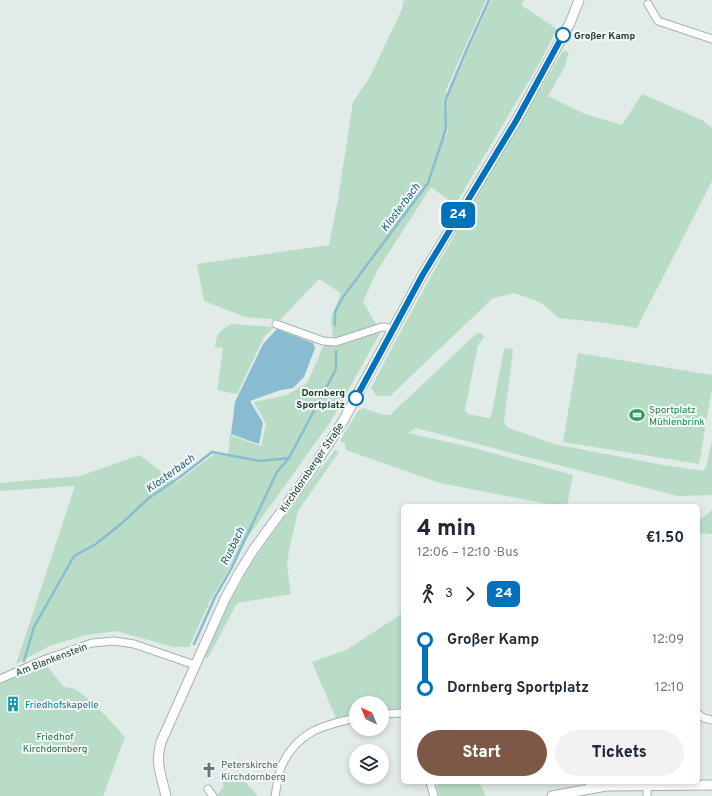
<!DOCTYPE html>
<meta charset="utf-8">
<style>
body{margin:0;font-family:Overpass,sans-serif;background:#f2f2f3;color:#1f2937;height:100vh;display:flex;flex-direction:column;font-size:15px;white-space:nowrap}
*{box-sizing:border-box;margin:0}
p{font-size:13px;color:#747a83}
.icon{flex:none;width:22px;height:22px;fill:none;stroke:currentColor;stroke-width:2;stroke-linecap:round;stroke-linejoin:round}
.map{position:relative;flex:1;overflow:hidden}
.details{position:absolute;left:401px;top:504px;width:299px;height:280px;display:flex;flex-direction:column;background:#fff;border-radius:6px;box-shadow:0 2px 6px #0003}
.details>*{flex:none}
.badge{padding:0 8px;border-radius:6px;font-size:14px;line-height:26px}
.needle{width:26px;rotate:317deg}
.tools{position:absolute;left:349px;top:696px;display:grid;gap:8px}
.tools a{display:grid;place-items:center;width:40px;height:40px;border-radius:50%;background:#fff;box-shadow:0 2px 6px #0003;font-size:20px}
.map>.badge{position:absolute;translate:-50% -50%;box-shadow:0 0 0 2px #fff}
.legs{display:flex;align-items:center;gap:6px;height:44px;padding:0 16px;font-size:13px}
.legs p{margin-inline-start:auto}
.headline{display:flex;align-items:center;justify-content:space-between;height:68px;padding:0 16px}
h1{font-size:22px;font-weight:800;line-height:30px}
.button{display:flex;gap:8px;margin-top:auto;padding:8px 16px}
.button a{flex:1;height:46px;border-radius:24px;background:#7d5846;color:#fff;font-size:16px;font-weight:800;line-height:46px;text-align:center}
.button a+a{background:#f2f2f3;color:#1f2937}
ul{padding:0 16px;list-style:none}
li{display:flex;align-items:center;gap:14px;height:48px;font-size:15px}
li i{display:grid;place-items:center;width:6px;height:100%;margin:0 5px;background:currentColor}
li i::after{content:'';width:10px;height:10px;margin:-5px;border:3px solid;border-radius:50%;background:#fff}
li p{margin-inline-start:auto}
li:first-child i{background:linear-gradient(#0000 50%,currentColor 0)}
li:last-child i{background:linear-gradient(currentColor 50%,#0000 0)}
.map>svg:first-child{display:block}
.green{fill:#b9dcc7}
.water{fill:#89bcd0}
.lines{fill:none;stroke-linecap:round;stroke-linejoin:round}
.stream{stroke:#89bcd0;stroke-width:2.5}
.minor-casing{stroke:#a4b3b0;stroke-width:9}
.tertiary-casing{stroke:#a4b3b0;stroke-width:11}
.minor{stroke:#fff;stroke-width:7}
.tertiary{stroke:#fff;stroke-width:9}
.line-1-casing{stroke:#fff;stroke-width:9}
.line-1{stroke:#0072bc;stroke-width:6}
.stop-1-dot{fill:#fff;stroke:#0072bc;stroke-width:2}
.labels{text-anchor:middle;stroke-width:4;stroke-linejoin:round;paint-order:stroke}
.stop-label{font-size:10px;font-weight:bold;fill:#213c38;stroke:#f1f8f5;text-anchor:start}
.leisure-label{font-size:10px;fill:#27864d;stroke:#f1f8f5;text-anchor:start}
.street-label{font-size:10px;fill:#213c38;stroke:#f1f8f5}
.culture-label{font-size:10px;fill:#0d838f;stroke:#f1f8f5;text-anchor:start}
.park-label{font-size:10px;fill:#2c7250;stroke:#f1f8f5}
.worship-label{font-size:10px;fill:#5b616d;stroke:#f1f8f5;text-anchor:start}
.water-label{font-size:11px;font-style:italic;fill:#1c5c77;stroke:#f1f8f5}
</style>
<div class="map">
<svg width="712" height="796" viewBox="0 0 712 796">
<rect width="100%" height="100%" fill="#e1ebe8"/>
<g class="green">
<polygon points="404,0 486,0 445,92 447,93 443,101 446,130 443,137 428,184 431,179 443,138 448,132 445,102 491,0 524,0 521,5 557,29 539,64 455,205 431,187 377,271 363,302 377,326 340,339 333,339 331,318 341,293 319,279 280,320 245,317 204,301 197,264 329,245 338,199 353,102 370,77 402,9"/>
<path d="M563,51L569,52L564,68L548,96L585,114L622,125L642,94L702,120L712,128V181L637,328L606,323L559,318L540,302L514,293L493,298L390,396H377L371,388C430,273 497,162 563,51Z"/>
<path d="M232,324L274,327L264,337L237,394L217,390L223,348L215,347C217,332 219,331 232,324Z"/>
<polygon points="379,331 380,333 331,421 245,541 209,603 189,647 173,647 117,631 86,635 49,646 16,664 75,486 0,491 0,483 80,476 140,455 176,483 214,454 228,456 230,435 261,446 266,424 254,402 287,395 307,383 324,345 334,346"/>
<polygon points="477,333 481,333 484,336 483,339 478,345 465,410 468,414 489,418 491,417 504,349 505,348 512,349 513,350 504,422 506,426 509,428 554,444 663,465 703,471 706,467 712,440 712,495 678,496 416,428 408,433 474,448 573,475 567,506 558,506 440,483 346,450 345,444 340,441 358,411 363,408 384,415 390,415"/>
<polygon points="578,353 712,375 712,388 699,464 563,442"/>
<path d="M335,450L339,452L298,511L289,550L287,566L291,594L237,603L208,658L205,657C214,638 221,619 230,601C258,547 299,498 335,450Z"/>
<polygon points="712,510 712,534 698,533 698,522"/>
<polygon points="403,613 403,709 382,710 382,703 356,703 356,715 321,724 336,718 312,662 346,650"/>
<path d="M45,664L64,687C68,688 73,688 76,690C93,700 111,722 125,737L103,796H0V684Z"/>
<polygon points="237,773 258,796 218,796 217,795 224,786 222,783"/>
<polygon points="440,782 478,782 481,786 486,796 439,796 437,786"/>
</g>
<polygon class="water" points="277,329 313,343 315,348 304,377 293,388 281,390 250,401 263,423 259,444 231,434 235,402 263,344"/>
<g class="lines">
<g class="stream">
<polyline points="335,325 335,312 343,297 428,183 446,129 445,101 467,49 489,0"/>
<polyline points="194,644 215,597 231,569 277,472 289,458"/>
<polyline points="24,661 34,627 74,556 96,544 122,523 149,498 180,477 212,452 260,461 289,458 336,369 336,351"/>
</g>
<g class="minor-casing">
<g id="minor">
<polyline points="648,4 658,21 712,39"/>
<polyline points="276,324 323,341 336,342 382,327 386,327 392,330"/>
<polyline points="0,679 46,659 92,643 114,641 134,644 195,665"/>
<polyline points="382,714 403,713"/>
<polyline points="698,714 704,718 712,720"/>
<polyline points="430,782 434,796"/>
<polyline points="589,782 591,788"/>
<polyline points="208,789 213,796"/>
<path d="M275,796C277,786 278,773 283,763C299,731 324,725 356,718"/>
<polyline points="647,796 647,784"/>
</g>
</g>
<g class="tertiary-casing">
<g id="tertiary">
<path d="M166,796C161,774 155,764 161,742L225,599L239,573L254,549L313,468L343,421L422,276L516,121L570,23L579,0"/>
<polyline points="552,796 606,786 712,785"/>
</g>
</g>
<use href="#minor" class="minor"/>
<use href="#tertiary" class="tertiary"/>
</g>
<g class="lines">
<g class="line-1-casing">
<polyline id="line-1" points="356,398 422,276 516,121 563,35"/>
</g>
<use href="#line-1" class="line-1"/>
</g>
<defs>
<g id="stadium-bare" transform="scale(1.2)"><path d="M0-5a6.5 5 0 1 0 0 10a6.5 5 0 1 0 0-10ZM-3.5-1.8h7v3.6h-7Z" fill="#2e9e5b" stroke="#f1f8f5" stroke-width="2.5" paint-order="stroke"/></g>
<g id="building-bare" transform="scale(1.2)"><path d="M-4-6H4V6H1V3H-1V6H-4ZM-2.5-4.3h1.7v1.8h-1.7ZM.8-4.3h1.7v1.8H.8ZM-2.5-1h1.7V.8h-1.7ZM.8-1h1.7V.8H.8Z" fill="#0f9aa8" stroke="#f1f8f5" stroke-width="2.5" paint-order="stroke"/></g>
<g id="church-bare" transform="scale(1.2)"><path d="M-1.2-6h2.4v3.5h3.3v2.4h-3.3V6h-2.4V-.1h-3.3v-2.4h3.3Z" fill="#6b7280" stroke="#f1f8f5" stroke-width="2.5" paint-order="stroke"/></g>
</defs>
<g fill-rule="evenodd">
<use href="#stadium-bare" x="637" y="415"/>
<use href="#building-bare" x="13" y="704"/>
<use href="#church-bare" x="209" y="770"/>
</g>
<g class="stop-1-dot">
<circle cx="563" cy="35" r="7"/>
<circle cx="356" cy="398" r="7"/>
</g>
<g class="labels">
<g class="stop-label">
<text x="574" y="39">Großer Kamp</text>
<text x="345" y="396" text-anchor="end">Dornberg<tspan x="345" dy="12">Sportplatz</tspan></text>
</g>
<g class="leisure-label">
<text x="649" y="413">Sportplatz<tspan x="649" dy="12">Mühlenbrink</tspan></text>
</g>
<g class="street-label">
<text transform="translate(311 467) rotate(-56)" y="4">Kirchdornberger Straße</text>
<text transform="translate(51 659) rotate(-21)" y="4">Am Blankenstein</text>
</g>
<g class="culture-label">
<text x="25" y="708">Friedhofskapelle</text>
</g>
<g class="park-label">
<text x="55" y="740">Friedhof<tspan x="55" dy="12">Kirchdornberg</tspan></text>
</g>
<g class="worship-label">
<text x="221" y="768">Peterskirche<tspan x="221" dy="12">Kirchdornberg</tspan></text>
</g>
<g class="water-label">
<text transform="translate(400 207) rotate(-53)" y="4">Klosterbach</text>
<text transform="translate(170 473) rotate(-36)" y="4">Klosterbach</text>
<text transform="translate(232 546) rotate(-64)" y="4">Rusbach</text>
</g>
</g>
</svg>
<div class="tools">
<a><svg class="needle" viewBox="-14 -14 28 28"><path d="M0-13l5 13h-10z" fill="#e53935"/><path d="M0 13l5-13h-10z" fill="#747a83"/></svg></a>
<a><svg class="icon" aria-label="layers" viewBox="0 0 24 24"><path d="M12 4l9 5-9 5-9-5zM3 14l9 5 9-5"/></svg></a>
</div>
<b class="badge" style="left:458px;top:215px;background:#0072bc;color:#fff">24</b>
<section class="details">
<div class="headline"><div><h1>4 min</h1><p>12:06 – 12:10 · Bus</p></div><b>€1.50</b></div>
<div class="legs"><svg class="icon" aria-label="walk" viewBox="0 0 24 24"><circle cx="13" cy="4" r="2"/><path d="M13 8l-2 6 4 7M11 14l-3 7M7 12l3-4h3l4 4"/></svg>3<svg class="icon" aria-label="forward" viewBox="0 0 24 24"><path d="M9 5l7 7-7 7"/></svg><b class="badge" style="background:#0072bc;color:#fff">24</b></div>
<ul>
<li><i style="color:#0072bc"></i><b>Großer Kamp</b><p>12:09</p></li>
<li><i style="color:#0072bc"></i><b>Dornberg Sportplatz</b><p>12:10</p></li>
</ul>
<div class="button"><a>Start</a><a>Tickets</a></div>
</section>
</div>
